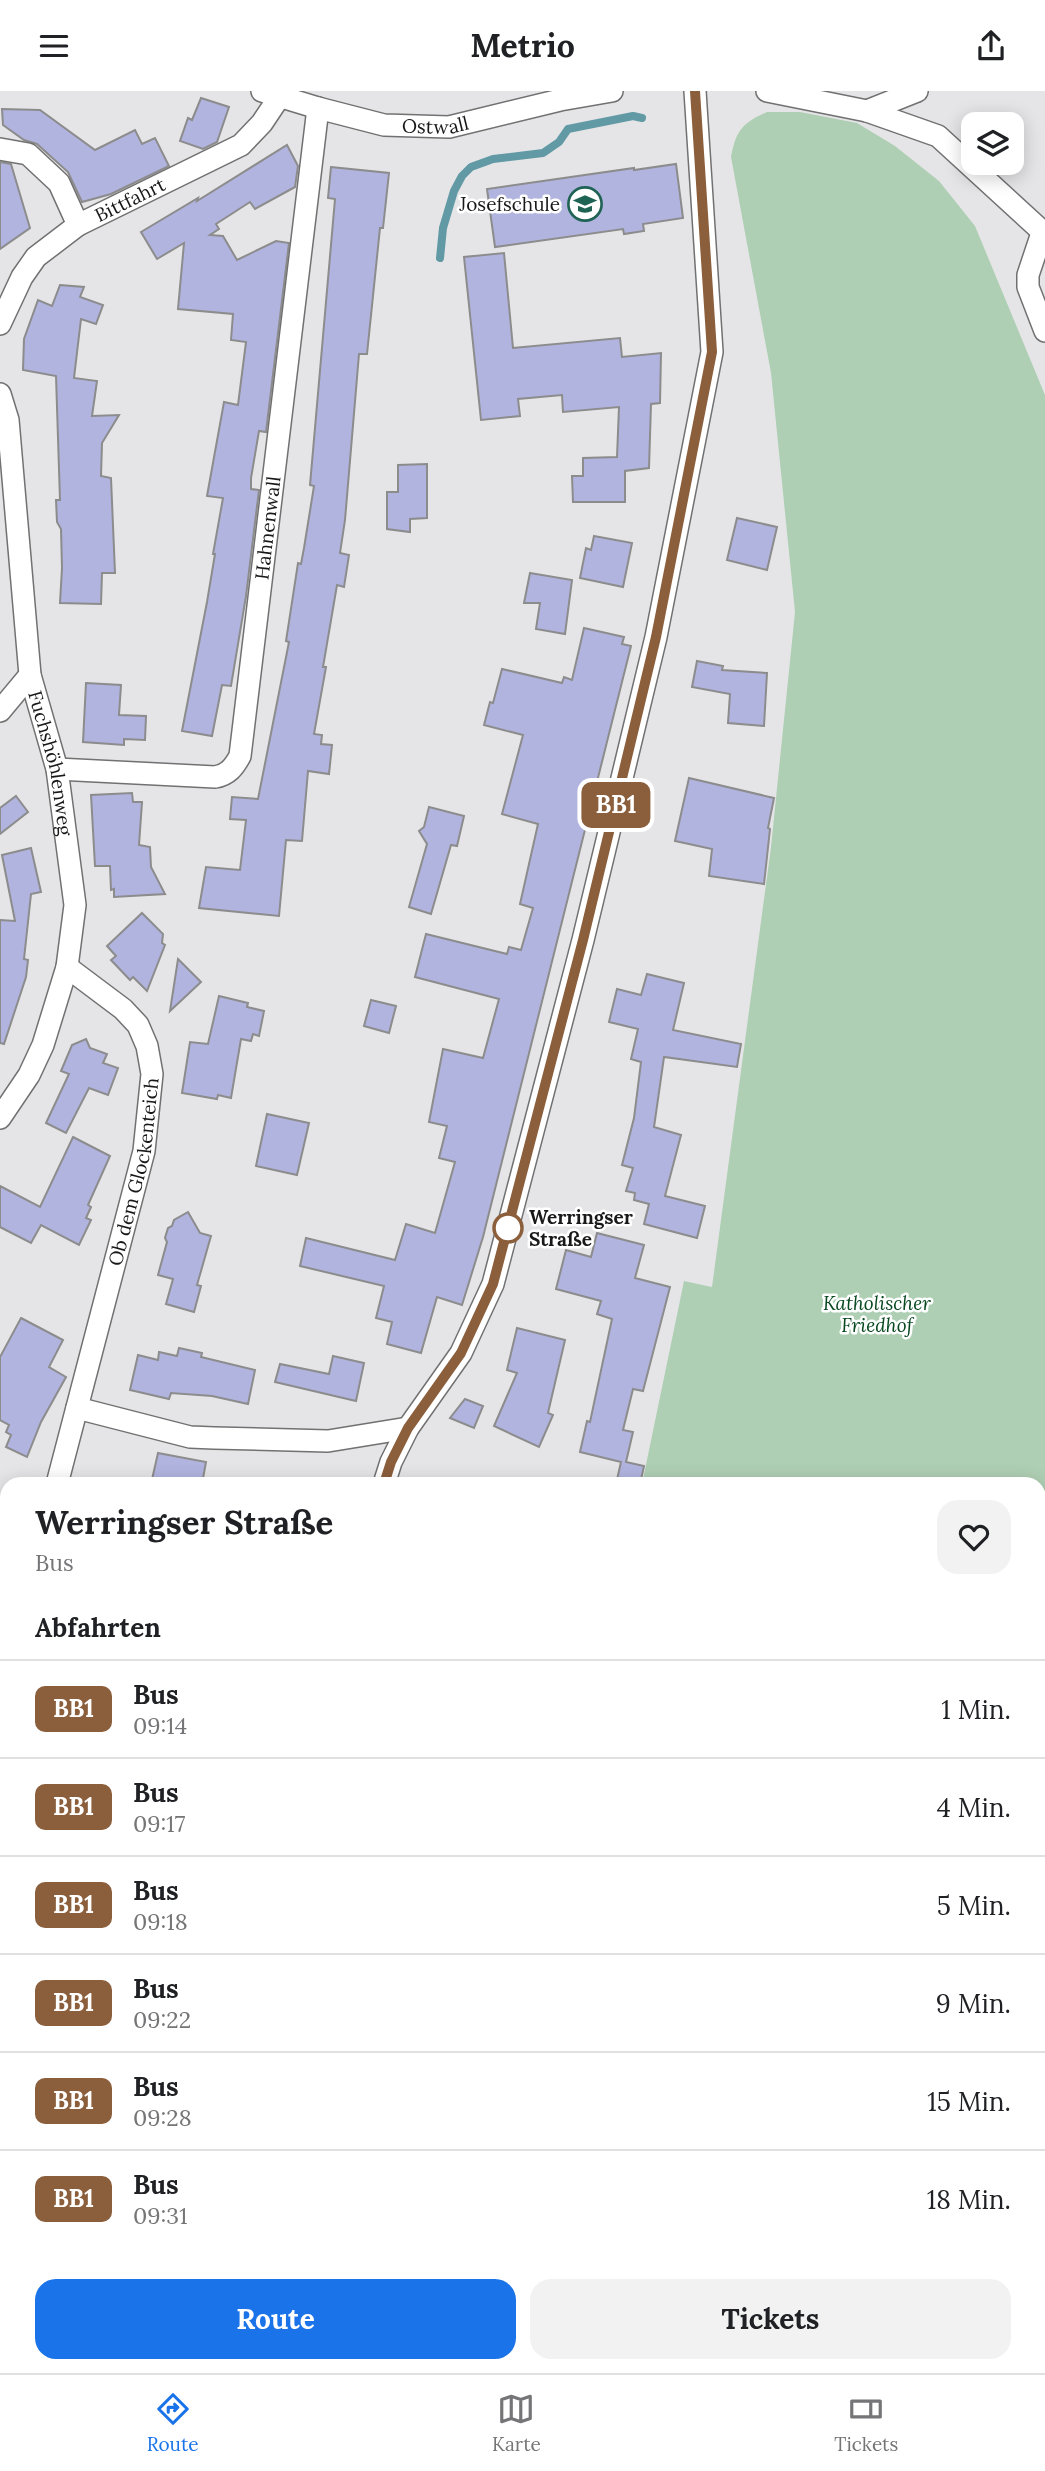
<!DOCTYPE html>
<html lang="de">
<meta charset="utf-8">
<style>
body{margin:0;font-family:Lora,serif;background:#f2f2f2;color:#202124;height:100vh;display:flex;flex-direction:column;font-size:26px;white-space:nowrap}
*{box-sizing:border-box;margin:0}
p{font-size:23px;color:#757577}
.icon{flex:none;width:38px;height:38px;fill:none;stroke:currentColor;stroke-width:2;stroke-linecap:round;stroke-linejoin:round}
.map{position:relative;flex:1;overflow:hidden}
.panel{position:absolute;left:0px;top:1386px;width:1046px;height:896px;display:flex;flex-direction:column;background:#fff;border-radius:21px 21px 0 0;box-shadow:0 4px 18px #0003}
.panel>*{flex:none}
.badge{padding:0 14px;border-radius:10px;font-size:24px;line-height:46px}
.fabs{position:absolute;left:961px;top:21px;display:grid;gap:14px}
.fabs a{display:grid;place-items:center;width:63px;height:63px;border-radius:14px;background:#fff;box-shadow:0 4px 18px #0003;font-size:35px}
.map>.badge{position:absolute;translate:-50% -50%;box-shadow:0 0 0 4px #fff}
h2{padding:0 35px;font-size:26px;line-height:63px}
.round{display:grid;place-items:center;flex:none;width:74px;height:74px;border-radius:21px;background:#f2f2f2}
.head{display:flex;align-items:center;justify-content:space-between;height:119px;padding:0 35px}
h1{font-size:33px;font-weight:700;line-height:52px}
.cta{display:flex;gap:14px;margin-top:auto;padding:14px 35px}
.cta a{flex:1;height:80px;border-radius:21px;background:#1a73e8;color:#fff;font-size:28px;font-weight:700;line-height:80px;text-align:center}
.cta a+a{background:#f2f2f2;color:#202124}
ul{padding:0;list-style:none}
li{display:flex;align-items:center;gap:21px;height:98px;padding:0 35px;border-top:2px solid #e0e0e0}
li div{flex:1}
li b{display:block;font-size:26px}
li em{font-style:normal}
li .badge{min-width:77px;font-weight:700;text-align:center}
header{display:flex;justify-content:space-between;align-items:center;height:91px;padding:0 35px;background:#fff;font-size:32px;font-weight:700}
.tabs{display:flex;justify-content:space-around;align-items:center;height:98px;border-top:2px solid #e0e0e0;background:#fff;font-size:19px;color:#757577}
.tabs a{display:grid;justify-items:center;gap:4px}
.tabs .active{color:#1a73e8}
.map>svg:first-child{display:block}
.green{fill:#afcfb4}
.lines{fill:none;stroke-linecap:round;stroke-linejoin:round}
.stream{stroke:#619aa4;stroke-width:8}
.building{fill:#b1b4df;stroke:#8c8c8d;stroke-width:2}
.street-casing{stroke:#717172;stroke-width:24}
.street{stroke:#fff;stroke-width:21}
.line-casing{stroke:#fff;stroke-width:16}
.line{stroke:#8b5e3c;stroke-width:10}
.stop-dot{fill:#fff;stroke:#8b5e3c;stroke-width:3.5}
.labels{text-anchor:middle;stroke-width:5;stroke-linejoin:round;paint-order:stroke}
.street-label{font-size:19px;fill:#19191a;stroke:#fff}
.poi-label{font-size:19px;fill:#19191a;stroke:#fff;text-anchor:end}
.stop-label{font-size:19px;font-weight:bold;fill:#19191a;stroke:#fff;text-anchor:start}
.park-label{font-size:19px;font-style:italic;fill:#07481f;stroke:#fff}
</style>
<header><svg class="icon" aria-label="menu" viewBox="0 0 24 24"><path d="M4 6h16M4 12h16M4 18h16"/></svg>Metrio<svg class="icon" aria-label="share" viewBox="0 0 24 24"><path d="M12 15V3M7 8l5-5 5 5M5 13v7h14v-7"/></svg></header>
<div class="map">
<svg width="1045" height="2282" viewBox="0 0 1045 2282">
<rect width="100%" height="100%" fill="#e5e5e7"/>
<path class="green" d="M767,21H800L857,32L895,55L939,90L975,135L1045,304V2282H483V2275H1040V1393H642L684,1190L712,1196L771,756L795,521L771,282L731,66C736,40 742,32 767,21Z"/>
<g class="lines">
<polyline class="stream" points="440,167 443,137 454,100 462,85 471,76 493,68 543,62 559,51 568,38 633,25 642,27"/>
</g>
<g class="building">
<polygon points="201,7 229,16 217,51 203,58 180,50 188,27 192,29"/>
<polygon points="2,18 40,19 95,59 135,39 142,53 155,47 169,75 111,103 82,111 68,81 37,53 24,49 3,34"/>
<polygon points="287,54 298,75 295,96 255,118 250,111 216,133 219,138 210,144 223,145 237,169 276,150 289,152 266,341 259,340 251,387 251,398 259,399 246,505 231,595 222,594 212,645 182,640 207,511 215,463 213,463 223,407 207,405 224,311 238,314 246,251 231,249 233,223 178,218 184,152 157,168 141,141 198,107 197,110"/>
<polygon points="0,71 11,73 30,137 0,158"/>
<polygon points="676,73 683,127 643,133 644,140 624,143 623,138 495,156 487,98 634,77 634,79"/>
<polygon points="331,76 389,82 383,137 380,137 367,263 359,263 345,429 340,462 349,464 344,496 337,494 323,576 326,576 314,643 322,644 321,653 332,654 329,683 308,680 302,750 286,749 279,825 199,817 206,776 240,779 246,729 230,728 232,706 258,708 289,551 286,550 298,472 301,473 304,457 314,395 310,394 335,108 328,107"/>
<polygon points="504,162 513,257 620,247 622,266 661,262 660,312 651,313 649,377 625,380 625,411 573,411 572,385 583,385 583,367 617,366 619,316 563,321 562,304 518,308 520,325 481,329 464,166"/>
<polygon points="60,194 84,196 80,206 103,214 96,233 81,228 74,287 97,290 92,325 119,324 102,352 101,385 111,387 115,482 102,482 101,513 60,512 62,477 61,438 57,431 56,409 60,409 56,285 23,279 24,248 38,209 52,215"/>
<polygon points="427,373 427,427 410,428 410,441 387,438 387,401 398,401 398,374"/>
<polygon points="737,427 777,436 767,479 727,469"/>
<polygon points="594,445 632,452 623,496 580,487 586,457 591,459"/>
<polygon points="530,482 572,489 565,543 536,538 540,512 524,512"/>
<polygon points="584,537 624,546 622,553 631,555 483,1146 462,1214 437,1206 421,1262 387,1253 392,1231 376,1227 384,1195 300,1175 306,1147 395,1169 406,1133 435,1142 455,1071 439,1067 447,1035 429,1031 443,958 483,967 499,908 415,886 426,843 507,863 509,856 521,859 533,817 520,813 538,733 502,723 523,644 484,634 490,611 493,612 502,578 562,592 564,586 572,589"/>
<polygon points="697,570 723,575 722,579 767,582 764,635 728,632 730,603 692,596"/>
<polygon points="86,592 121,594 119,624 146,625 145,649 124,648 124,654 83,651"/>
<polygon points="689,687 774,707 768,737 770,738 764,793 709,785 712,758 675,750"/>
<polygon points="132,702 133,711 142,711 139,754 150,756 151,776 165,803 114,806 114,798 111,799 110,775 95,775 91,704"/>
<polygon points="16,705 28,721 0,743 0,717"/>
<polygon points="429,716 464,725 457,755 451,754 431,823 409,816 427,753 419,740 424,736"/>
<polygon points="31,757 41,801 31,803 24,868 28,869 26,886 4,953 0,952 0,829 15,830 2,764"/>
<polygon points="142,822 163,843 162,852 165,854 147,900 133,886 130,889 111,869 116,865 107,855"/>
<polygon points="178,868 201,891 170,920"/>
<polygon points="647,883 684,892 673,939 741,953 737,976 664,966 654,1036 681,1044 665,1105 705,1115 697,1147 644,1133 649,1113 634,1109 635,1102 626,1100 633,1077 622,1074 634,1027 641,971 631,968 638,938 609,931 617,898 641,904"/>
<polygon points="219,905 248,912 247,916 264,920 259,945 253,943 251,950 241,948 231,1007 218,1004 217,1008 182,1002 190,951 208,953"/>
<polygon points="371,909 396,915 389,942 364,935"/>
<polygon points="86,948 90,957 107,963 103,972 118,977 108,1004 89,997 66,1042 46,1032 69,983 61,980 72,954"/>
<polygon points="267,1023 309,1032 297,1084 256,1075"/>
<polygon points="73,1046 110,1065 88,1114 91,1116 86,1127 91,1129 79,1154 41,1134 31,1152 0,1136 0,1095 40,1116"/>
<polygon points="188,1121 200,1142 211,1145 197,1194 201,1195 194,1221 166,1213 173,1188 158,1184 167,1151 165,1147 168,1137 172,1135 174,1129"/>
<polygon points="597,1142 644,1154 635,1187 670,1196 643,1300 633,1298 623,1339 633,1341 626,1371 644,1375 640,1393 616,1393 621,1371 580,1361 587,1330 590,1331 612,1228 597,1223 601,1210 556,1198 566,1159 591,1166"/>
<polygon points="21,1227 63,1249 49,1276 66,1286 41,1331 27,1366 6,1356 11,1344 6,1341 9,1334 0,1329 0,1266"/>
<polygon points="517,1237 565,1249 548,1322 553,1324 539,1356 494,1335 517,1282 507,1279"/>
<polygon points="179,1257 202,1262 201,1266 255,1279 248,1313 212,1305 171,1302 169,1308 130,1299 138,1264 158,1269 159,1261 177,1265"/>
<polygon points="333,1265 364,1272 356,1310 275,1291 280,1273 329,1283"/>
<polygon points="465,1308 483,1315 474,1337 450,1327"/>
<polygon points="158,1362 206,1371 202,1393 151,1393"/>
</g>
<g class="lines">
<g class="street-casing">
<g id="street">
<path id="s1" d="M262,0L318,17L384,34L449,36L560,9L612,0"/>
<polyline points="767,0 867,20 938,45 1045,143"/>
<polyline points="867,20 917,0"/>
<polyline points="0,58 28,63 59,92 78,134"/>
<polyline points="1042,142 1028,184 1028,196 1045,240"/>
<path id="s2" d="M0,233L22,186L36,166L78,134L241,54L262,32L280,5"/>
<path id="s3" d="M0,303L8,329L30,584L57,678L75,814L67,876L43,954L29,984L0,1027"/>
<polyline points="0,620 30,584"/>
<path id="s4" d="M57,678L215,686C228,684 234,676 240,665L318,17"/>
<polyline points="77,1317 190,1346 214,1347 328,1350 408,1337"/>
<path id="s5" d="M57,1393L144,1060L152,983L147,955L138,934L123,918L67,876"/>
<polyline points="384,1393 391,1371 408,1337 461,1262 493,1193 583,849 656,546 712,261 695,0"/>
<polyline points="0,1623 7,1591"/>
<polyline points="0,1910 7,1911"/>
<polyline points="0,2218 7,2217"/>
<polyline points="265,2275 265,2282"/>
</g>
</g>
<use href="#street" class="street"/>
</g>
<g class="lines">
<g class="line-casing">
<polyline id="line" points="384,1393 391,1371 408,1337 461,1262 493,1193 583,849 656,546 712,261 695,0"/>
</g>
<use href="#line" class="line"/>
</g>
<defs>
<g id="school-ring" transform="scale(1.75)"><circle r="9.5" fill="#fff" stroke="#1f6354" stroke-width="1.5"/><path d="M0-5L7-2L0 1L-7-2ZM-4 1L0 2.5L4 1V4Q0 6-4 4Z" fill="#1f6354"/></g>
</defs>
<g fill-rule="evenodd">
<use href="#school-ring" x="585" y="113"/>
</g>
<circle class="stop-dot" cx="508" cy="1137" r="14"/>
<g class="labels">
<g class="street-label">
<text dy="7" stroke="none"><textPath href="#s1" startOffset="178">Ostwall</textPath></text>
<text dy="7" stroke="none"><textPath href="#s2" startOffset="187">Bittfahrt</textPath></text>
<text dy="7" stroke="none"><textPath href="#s4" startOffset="422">Hahnenwall</textPath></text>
<text dy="7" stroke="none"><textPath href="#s3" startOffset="374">Fuchshöhlenweg</textPath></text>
<text dy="7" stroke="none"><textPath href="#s5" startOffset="322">Ob dem Glockenteich</textPath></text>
</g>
<g class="poi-label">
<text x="560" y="120">Josefschule</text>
</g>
<g class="stop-label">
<text x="529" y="1133">Werringser<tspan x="529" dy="22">Straße</tspan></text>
</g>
<g class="park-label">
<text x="877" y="1219">Katholischer<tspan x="877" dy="22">Friedhof</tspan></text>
</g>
</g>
</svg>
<div class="fabs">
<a><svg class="icon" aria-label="layers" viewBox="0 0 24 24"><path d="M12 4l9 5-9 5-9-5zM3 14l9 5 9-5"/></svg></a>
</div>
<b class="badge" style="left:616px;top:714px;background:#8b5e3c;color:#fff">BB1</b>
<section class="panel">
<div class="head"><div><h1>Werringser Straße</h1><p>Bus</p></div><a class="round"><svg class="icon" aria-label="heart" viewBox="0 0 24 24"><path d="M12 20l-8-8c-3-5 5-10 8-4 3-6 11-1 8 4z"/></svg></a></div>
<h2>Abfahrten</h2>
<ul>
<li><span class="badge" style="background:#8b5e3c;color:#fff">BB1</span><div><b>Bus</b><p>09:14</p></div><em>1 Min.</em></li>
<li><span class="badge" style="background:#8b5e3c;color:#fff">BB1</span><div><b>Bus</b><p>09:17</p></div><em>4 Min.</em></li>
<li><span class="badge" style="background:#8b5e3c;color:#fff">BB1</span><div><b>Bus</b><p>09:18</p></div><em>5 Min.</em></li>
<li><span class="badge" style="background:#8b5e3c;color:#fff">BB1</span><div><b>Bus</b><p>09:22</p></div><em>9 Min.</em></li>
<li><span class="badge" style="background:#8b5e3c;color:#fff">BB1</span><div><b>Bus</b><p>09:28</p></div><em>15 Min.</em></li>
<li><span class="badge" style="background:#8b5e3c;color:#fff">BB1</span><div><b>Bus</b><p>09:31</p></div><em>18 Min.</em></li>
</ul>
<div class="cta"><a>Route</a><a>Tickets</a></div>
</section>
</div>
<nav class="tabs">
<a class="active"><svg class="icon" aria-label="directions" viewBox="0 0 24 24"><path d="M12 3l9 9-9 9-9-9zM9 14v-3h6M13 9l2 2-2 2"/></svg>Route</a>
<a><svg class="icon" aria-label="map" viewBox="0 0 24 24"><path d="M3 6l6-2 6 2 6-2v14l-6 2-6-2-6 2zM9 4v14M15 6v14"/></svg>Karte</a>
<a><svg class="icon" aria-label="tickets" viewBox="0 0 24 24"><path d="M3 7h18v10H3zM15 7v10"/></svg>Tickets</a>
</nav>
